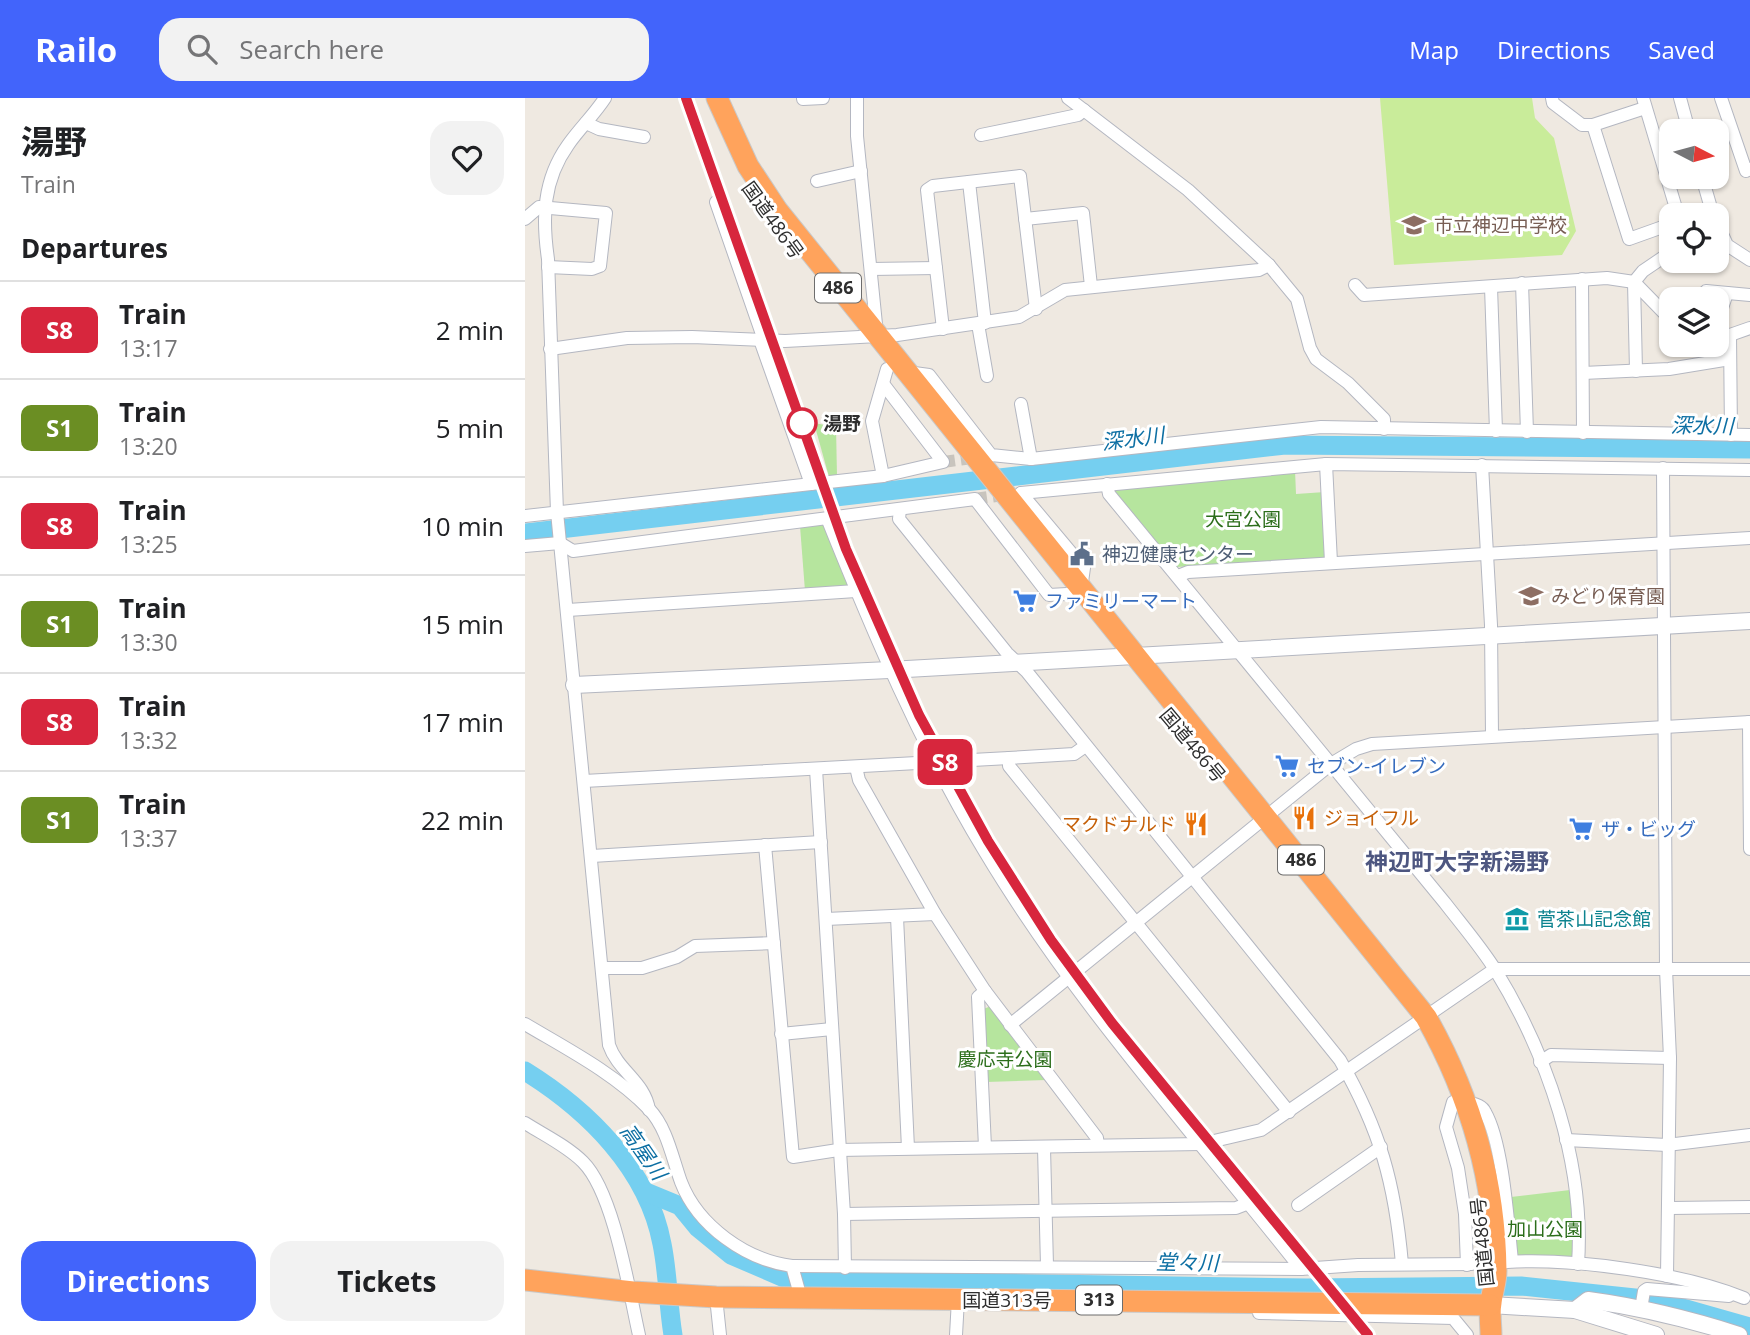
<!DOCTYPE html>
<meta charset="utf-8">
<style>
body{margin:0;font-family:"Open Sans","Noto Sans JP",sans-serif;background:#f2f2f2;color:#202124;height:100vh;display:flex;flex-direction:column;font-size:26px;white-space:nowrap}
*{box-sizing:border-box;margin:0}
p{font-size:23px;color:#757577}
.icon{flex:none;width:38px;height:38px;fill:none;stroke:currentColor;stroke-width:2;stroke-linecap:round;stroke-linejoin:round}
.map{position:relative;flex:1;overflow:hidden}
.drawer{display:flex;flex-direction:column;background:#fff;width:525px}
.drawer>*{flex:none}
.badge{padding:0 14px;border-radius:10px;font-size:24px;line-height:46px}
.needle{width:46px;rotate:96deg}
.controls{position:absolute;left:1134px;top:21px;display:grid;gap:14px}
.controls a{display:grid;place-items:center;width:70px;height:70px;border-radius:14px;background:#fff;box-shadow:0 2px 5px #0004;font-size:35px}
.map>.badge{position:absolute;translate:-50% -50%;box-shadow:0 0 0 4px #fff}
h2{padding:0 21px;font-size:26px;line-height:63px}
.round{display:grid;place-items:center;flex:none;width:74px;height:74px;border-radius:21px;background:#f2f2f2}
.summary{display:flex;align-items:center;justify-content:space-between;height:119px;padding:0 21px}
h1{font-size:33px;font-weight:700;line-height:52px}
.cta{display:flex;gap:14px;margin-top:auto;padding:14px 21px}
.cta a{flex:1;height:80px;border-radius:21px;background:#4264fb;color:#fff;font-size:28px;font-weight:700;line-height:80px;text-align:center}
.cta a+a{background:#f2f2f2;color:#202124}
ul{padding:0;list-style:none}
li{display:flex;align-items:center;gap:21px;height:98px;padding:0 21px;border-top:2px solid #e0e0e0}
li div{flex:1}
li b{display:block;font-size:26px}
li em{font-style:normal}
li .badge{min-width:77px;font-weight:700;text-align:center}
header{display:flex;align-items:center;gap:42px;box-sizing:border-box;height:98px;padding:0 35px;background:#4264fb;color:#fff}
header strong{font-size:33px}
nav{display:flex;gap:38px;margin-inline-start:auto;font-size:24px}
.search{width:490px;height:63px;background:#f2f2f2;display:flex;align-items:center;gap:18px;box-sizing:border-box;padding:0 24px;border-radius:21px;color:#757577;font-size:26px}
main{display:flex;flex:1;min-height:0}
.map>svg:first-child{display:block}
.green{fill:#b6e59e}
.pitch{fill:#c9ec9a}
.lines{fill:none;stroke-linecap:round;stroke-linejoin:round}
.river{stroke:#75cff0;stroke-width:19}
.street-tunnel{stroke:#c8c4bd;stroke-width:12;stroke-dasharray:12 6;stroke-linecap:butt}
.street-casing{stroke:#b4b7c1;stroke-width:14}
.secondary-casing{stroke:#b4b7c1;stroke-width:18}
.highway-casing{stroke:#c9c9c9;stroke-width:23}
.street{stroke:#fff;stroke-width:12}
.secondary{stroke:#fff;stroke-width:16}
.highway{stroke:#ffa35c;stroke-width:21}
.rail-casing{stroke:#a3a6b8;stroke-width:6}
.rail{stroke:#fff;stroke-width:3.5;stroke-dasharray:10;stroke-linecap:butt}
.line-casing{stroke:#fff;stroke-width:16}
.line{stroke:#d7263d;stroke-width:10}
.stop-dot{fill:#fff;stroke:#d7263d;stroke-width:3.5}
.labels{text-anchor:middle;stroke-width:6;stroke-linejoin:round;paint-order:stroke}
.shield{fill:#fff;stroke:#6d6d6d;stroke-width:2}
.shield-label{font-size:18px;font-weight:bold;fill:#2e2e2e}
.street-label{font-size:19px;fill:#2e2e2e;stroke:#fff}
.education-label{font-size:19px;fill:#785e54;stroke:#fff;text-anchor:start}
.stop-label{font-size:19px;font-weight:bold;fill:#2e2e2e;stroke:#fff;text-anchor:start}
.park-label{font-size:19px;fill:#2c6e1b;stroke:#fff}
.service-label{font-size:19px;fill:#4e5e75;stroke:#fff;text-anchor:start}
.shop-label{font-size:19px;fill:#366cbe;stroke:#fff;text-anchor:start}
.food-label{font-size:19px;fill:#c56008;stroke:#fff;text-anchor:start}
.culture-label{font-size:19px;fill:#0d838f;stroke:#fff;text-anchor:start}
.water-label{font-size:21px;font-style:italic;fill:#0d6fa3;stroke:#fff}
.quarter-label{font-size:23px;font-weight:bold;fill:#4d5680;stroke:#fff}
</style>
<header>
<strong>Railo</strong>
<div class="search"><svg class="icon" aria-label="search" viewBox="0 0 24 24"><circle cx="10" cy="10" r="6"/><path d="M15 15l6 6"/></svg>Search here</div>
<nav><a>Map</a><a>Directions</a><a>Saved</a></nav>
</header>
<main>
<section class="drawer">
<div class="summary"><div><h1>湯野</h1><p>Train</p></div><a class="round"><svg class="icon" aria-label="heart" viewBox="0 0 24 24"><path d="M12 20l-8-8c-3-5 5-10 8-4 3-6 11-1 8 4z"/></svg></a></div>
<h2>Departures</h2>
<ul>
<li><span class="badge" style="background:#d7263d;color:#fff">S8</span><div><b>Train</b><p>13:17</p></div><em>2 min</em></li>
<li><span class="badge" style="background:#6b8e23;color:#fff">S1</span><div><b>Train</b><p>13:20</p></div><em>5 min</em></li>
<li><span class="badge" style="background:#d7263d;color:#fff">S8</span><div><b>Train</b><p>13:25</p></div><em>10 min</em></li>
<li><span class="badge" style="background:#6b8e23;color:#fff">S1</span><div><b>Train</b><p>13:30</p></div><em>15 min</em></li>
<li><span class="badge" style="background:#d7263d;color:#fff">S8</span><div><b>Train</b><p>13:32</p></div><em>17 min</em></li>
<li><span class="badge" style="background:#6b8e23;color:#fff">S1</span><div><b>Train</b><p>13:37</p></div><em>22 min</em></li>
</ul>
<div class="cta"><a>Directions</a><a>Tickets</a></div>
</section>
<div class="map">
<svg width="1225" height="1237" viewBox="0 0 1225 1237">
<rect width="100%" height="100%" fill="#efe9e1"/>
<g class="green">
<polygon points="289,325 311,329 312,378 304,379"/>
<polygon points="770,372 771,396 800,394 803,454 797,461 651,469 589,395 589,391"/>
<polygon points="298,425 324,487 280,493 275,428"/>
<polygon points="466,908 521,982 461,984 456,912"/>
<polygon points="1045,1092 1051,1155 1043,1164 996,1161 991,1156 986,1099"/>
</g>
<polygon class="pitch" points="855,0 1007,0 1010,20 1029,40 1051,133 1037,157 869,167"/>
<g class="lines">
<g class="river">
<polyline points="0,435 760,347 1225,351"/>
<path d="M0,973C63,1012 123,1071 137,1146C143,1175 143,1207 148,1237"/>
<polyline points="121,1094 155,1108 173,1130 206,1157 264,1182 783,1190 996,1188 1129,1202 1225,1229"/>
</g>
<g class="street-tunnel">
<polyline points="418,364 455,359"/>
<polyline points="450,401 485,396"/>
</g>
<g class="street-casing">
<g id="street">
<path d="M80,0C69,17 54,31 43,47C18,82 17,120 23,161L32,414L84,947C93,973 120,984 124,1012"/>
<polyline points="332,0 332,38 352,236"/>
<polyline points="543,0 663,92 744,167 772,201 785,250 791,261 823,285 859,321 859,331"/>
<polyline points="1027,0 1028,5 1057,27 1068,27 1120,10"/>
<polyline points="1118,0 1153,117"/>
<polyline points="1155,0 1164,33"/>
<polyline points="1196,0 1221,73 1225,71"/>
<polyline points="278,1 298,0"/>
<polyline points="61,25 74,31 119,39"/>
<polyline points="1068,27 1104,141 1146,126"/>
<polyline points="456,37 553,17 559,12"/>
<polyline points="1177,79 1188,117"/>
<polyline points="292,83 336,73"/>
<polyline points="444,84 460,225"/>
<polyline points="191,104 239,242"/>
<polyline points="0,121 14,109 81,115 75,168 67,171 23,169"/>
<polyline points="500,121 558,115 566,188"/>
<polyline points="1192,125 1202,147 1225,162"/>
<polyline points="1167,163 1179,166 1183,163"/>
<polyline points="346,171 411,170"/>
<polyline points="1057,181 1058,335"/>
<polyline points="997,185 1002,334"/>
<polyline points="830,187 839,197 1082,180 1109,184 1146,222"/>
<polyline points="966,189 971,333"/>
<polyline points="1175,201 1181,193 1225,197"/>
<polyline points="1192,213 1196,213 1202,195"/>
<polyline points="453,226 462,278"/>
<polyline points="418,231 402,92 408,88 495,78 511,211"/>
<polyline points="1192,236 1205,237 1225,230"/>
<polyline points="1205,237 1206,337"/>
<polyline points="235,242 286,386"/>
<polyline points="25,251 102,240 167,239 260,243 372,237 494,219 540,192 734,172 744,167"/>
<polyline points="1111,273 1109,184 1118,173 1146,154"/>
<polyline points="382,274 404,277 466,357 506,361 796,329 1225,337"/>
<polyline points="1058,275 1144,271 1205,261"/>
<polyline points="496,306 506,361"/>
<polyline points="801,366 806,464"/>
<polyline points="957,367 966,527 967,638"/>
<polyline points="1138,370 1141,871 1145,960 1142,1178"/>
<polyline points="358,378 347,323 362,271"/>
<path d="M582,386L584,396L920,805C937,827 956,849 971,873C1023,958 1060,1066 1053,1166"/>
<polyline points="496,395 801,366 1225,372"/>
<polyline points="496,395 559,470 556,491"/>
<path d="M375,411L374,421L482,555L502,574L815,962C855,1032 870,1085 877,1166"/>
<polyline points="0,418 358,378 418,364 359,287"/>
<path d="M302,420C348,535 396,648 460,754C550,904 668,1034 776,1171"/>
<polyline points="0,448 35,445 48,453 450,401 524,497 542,496"/>
<polyline points="653,478 663,474 1225,440"/>
<polyline points="43,512 331,493"/>
<polyline points="1224,624 1225,751"/>
<polyline points="484,660 484,668 764,1014"/>
<polyline points="331,669 334,682 410,816 460,893 572,1040 573,1047"/>
<polyline points="291,671 319,1116 320,1170"/>
<polyline points="59,683 484,660 549,656 559,649"/>
<polyline points="240,747 268,1059 313,1052 676,1046 736,1032 970,871 1225,871"/>
<polyline points="67,758 296,744"/>
<polyline points="372,819 383,1050"/>
<polyline points="301,821 410,816"/>
<polyline points="77,870 117,870 152,859 170,848 249,845"/>
<path d="M0,926C42,951 89,975 124,1011C142,1030 147,1059 156,1084C173,1128 221,1162 267,1168L276,1200"/>
<polyline points="485,927 806,666 831,651 847,646 1225,624"/>
<polyline points="256,936 307,931"/>
<polyline points="1015,964 1026,957 1145,960"/>
<polyline points="928,1004 921,1029 933,1070 940,1116 942,1167"/>
<path d="M942,1004C949,1006 957,1007 960,1014C978,1045 983,1126 987,1163"/>
<path d="M0,1025C19,1037 42,1048 58,1064C89,1095 104,1193 114,1237"/>
<polyline points="1041,1042 1142,1047 1225,1037"/>
<polyline points="460,1049 453,899 460,893"/>
<polyline points="519,1050 522,1168"/>
<polyline points="773,1107 856,1049"/>
<polyline points="1145,1110 1225,1109"/>
<polyline points="319,1116 711,1110 724,1105"/>
<path d="M982,1164C1050,1160 1157,1175 1219,1200"/>
<polyline points="267,1168 776,1171 833,1167 947,1166"/>
<polyline points="191,1199 195,1237"/>
<polyline points="1116,1211 1119,1193 1122,1191 1204,1198"/>
<polyline points="734,1215 928,1220 942,1237"/>
<polyline points="431,1237 433,1201"/>
</g>
</g>
<g class="secondary-casing">
<g id="secondary">
<polyline points="49,587 364,572 1225,523"/>
<polyline points="965,1207 1050,1212 1131,1237"/>
<path d="M1050,1212L1063,1202C1115,1209 1164,1221 1214,1237"/>
</g>
</g>
<g class="highway-casing">
<g id="highway">
<path d="M192,0L223,68L252,112L901,919C945,997 970,1083 971,1173C971,1184 967,1194 966,1205C964,1215 966,1227 966,1237"/>
<polyline points="0,1182 108,1194 191,1199 965,1207"/>
</g>
</g>
<use href="#street" class="street"/>
<use href="#secondary" class="secondary"/>
<use href="#highway" class="highway"/>
<g class="rail-casing">
<polyline id="rail" points="161,0 321,451 394,617 463,743 526,842 587,925 843,1237"/>
</g>
<use href="#rail" class="rail"/>
</g>
<g class="lines">
<g class="line-casing">
<polyline id="line" points="161,0 321,451 394,617 463,743 526,842 587,925 843,1237"/>
</g>
<use href="#line" class="line"/>
</g>
<defs>
<g id="school-bare" transform="scale(1.89)"><path d="M0-5L7-2L0 1L-7-2ZM-4 1L0 2.5L4 1V4Q0 6-4 4Z" fill="#8d6e63" stroke="#fff" stroke-width="2.5" paint-order="stroke"/></g>
<g id="civic-bare" transform="scale(1.89)"><path d="M-.6-6.5H3V-4.5H.6V-3L4-1V1h2V6H-6V1h2V-1L-.6-3ZM-1.2 2.5V6h2.4V2.5Z" fill="#5c6f8a" stroke="#fff" stroke-width="2.5" paint-order="stroke"/></g>
<g id="supermarket-bare" transform="scale(1.89)"><path d="M-6-5.5h2.5l.6 2H6L4.5 2H-2.5L-4.4-4H-6ZM-1.5 3.2a1.3 1.3 0 1 0 .1 0ZM3 3.2a1.3 1.3 0 1 0 .1 0Z" fill="#3f7fe0" stroke="#fff" stroke-width="2.5" paint-order="stroke"/></g>
<g id="restaurant-bare" transform="scale(1.89)"><path d="M-5-6h1v4h1v-4h1v4h1v-4h1v5L-1.5 .5V6h-2V.5L-5-1ZM5-6V6H3V1.5H1.5Q1.5-4 5-6Z" fill="#e8710a" stroke="#fff" stroke-width="2.5" paint-order="stroke"/></g>
<g id="museum-bare" transform="scale(1.89)"><path d="M0-6L6-3V-2H-6V-3ZM-5-1h2V3h-2ZM-1-1h2V3h-2ZM3-1h2V3H3ZM-6 4H6V6H-6Z" fill="#0f9aa8" stroke="#fff" stroke-width="2.5" paint-order="stroke"/></g>
</defs>
<g fill-rule="evenodd">
<use href="#school-bare" x="889" y="127"/>
<use href="#civic-bare" x="557" y="456"/>
<use href="#school-bare" x="1006" y="498"/>
<use href="#supermarket-bare" x="500" y="503"/>
<use href="#supermarket-bare" x="762" y="668"/>
<use href="#restaurant-bare" x="779" y="720"/>
<use href="#restaurant-bare" x="671" y="726"/>
<use href="#supermarket-bare" x="1056" y="731"/>
<use href="#museum-bare" x="992" y="821"/>
</g>
<circle class="stop-dot" cx="277" cy="325" r="14"/>
<g class="labels">
<g class="shield">
<rect x="290" y="175.5" width="46" height="29" rx="5"/>
<rect x="753" y="747.5" width="46" height="29" rx="5"/>
<rect x="551" y="1187.5" width="46" height="29" rx="5"/>
</g>
<g class="shield-label">
<text x="313" y="196">486</text>
<text x="776" y="768">486</text>
<text x="574" y="1208">313</text>
</g>
<g class="street-label">
<text transform="translate(248 122) rotate(54)" y="7">国道486号</text>
<text transform="translate(668 647) rotate(50)" y="7">国道486号</text>
<text transform="translate(957 1144) rotate(-96)" y="7">国道486号</text>
<text x="482" y="1209">国道313号</text>
</g>
<g class="education-label">
<text x="909" y="134">市立神辺中学校</text>
<text x="1026" y="505">みどり保育園</text>
</g>
<g class="stop-label">
<text x="298" y="332">湯野</text>
</g>
<g class="park-label">
<text x="718" y="428">大宮公園</text>
<text x="480" y="968">慶応寺公園</text>
<text x="1020" y="1138">加山公園</text>
</g>
<g class="service-label">
<text x="577" y="463">神辺健康センター</text>
</g>
<g class="shop-label">
<text x="520" y="510">ファミリーマート</text>
<text x="782" y="675">セブン-イレブン</text>
<text x="1076" y="738">ザ・ビッグ</text>
</g>
<g class="food-label">
<text x="799" y="727">ジョイフル</text>
<text x="651" y="733" text-anchor="end">マクドナルド</text>
</g>
<g class="culture-label">
<text x="1012" y="828">菅茶山記念館</text>
</g>
<g class="water-label">
<text transform="translate(1177 328) rotate(1)" y="7">深水川</text>
<text transform="translate(608 341) rotate(-7)" y="7">深水川</text>
<text transform="translate(118 1054) rotate(55)" y="7">高屋川</text>
<text transform="translate(662 1165) rotate(1)" y="7">堂々川</text>
</g>
<g class="quarter-label">
<text x="932" y="772">神辺町大字新湯野</text>
</g>
</g>
</svg>
<div class="controls">
<a><svg class="needle" viewBox="-14 -14 28 28"><path d="M0-13l5 13h-10z" fill="#e53935"/><path d="M0 13l5-13h-10z" fill="#757577"/></svg></a>
<a><svg class="icon" aria-label="locate" viewBox="0 0 24 24"><circle cx="12" cy="12" r="6"/><path d="M12 2v4M12 18v4M2 12h4M18 12h4"/></svg></a>
<a><svg class="icon" aria-label="layers" viewBox="0 0 24 24"><path d="M12 4l9 5-9 5-9-5zM3 14l9 5 9-5"/></svg></a>
</div>
<b class="badge" style="left:420px;top:664px;background:#d7263d;color:#fff">S8</b>
</div>
</main>
